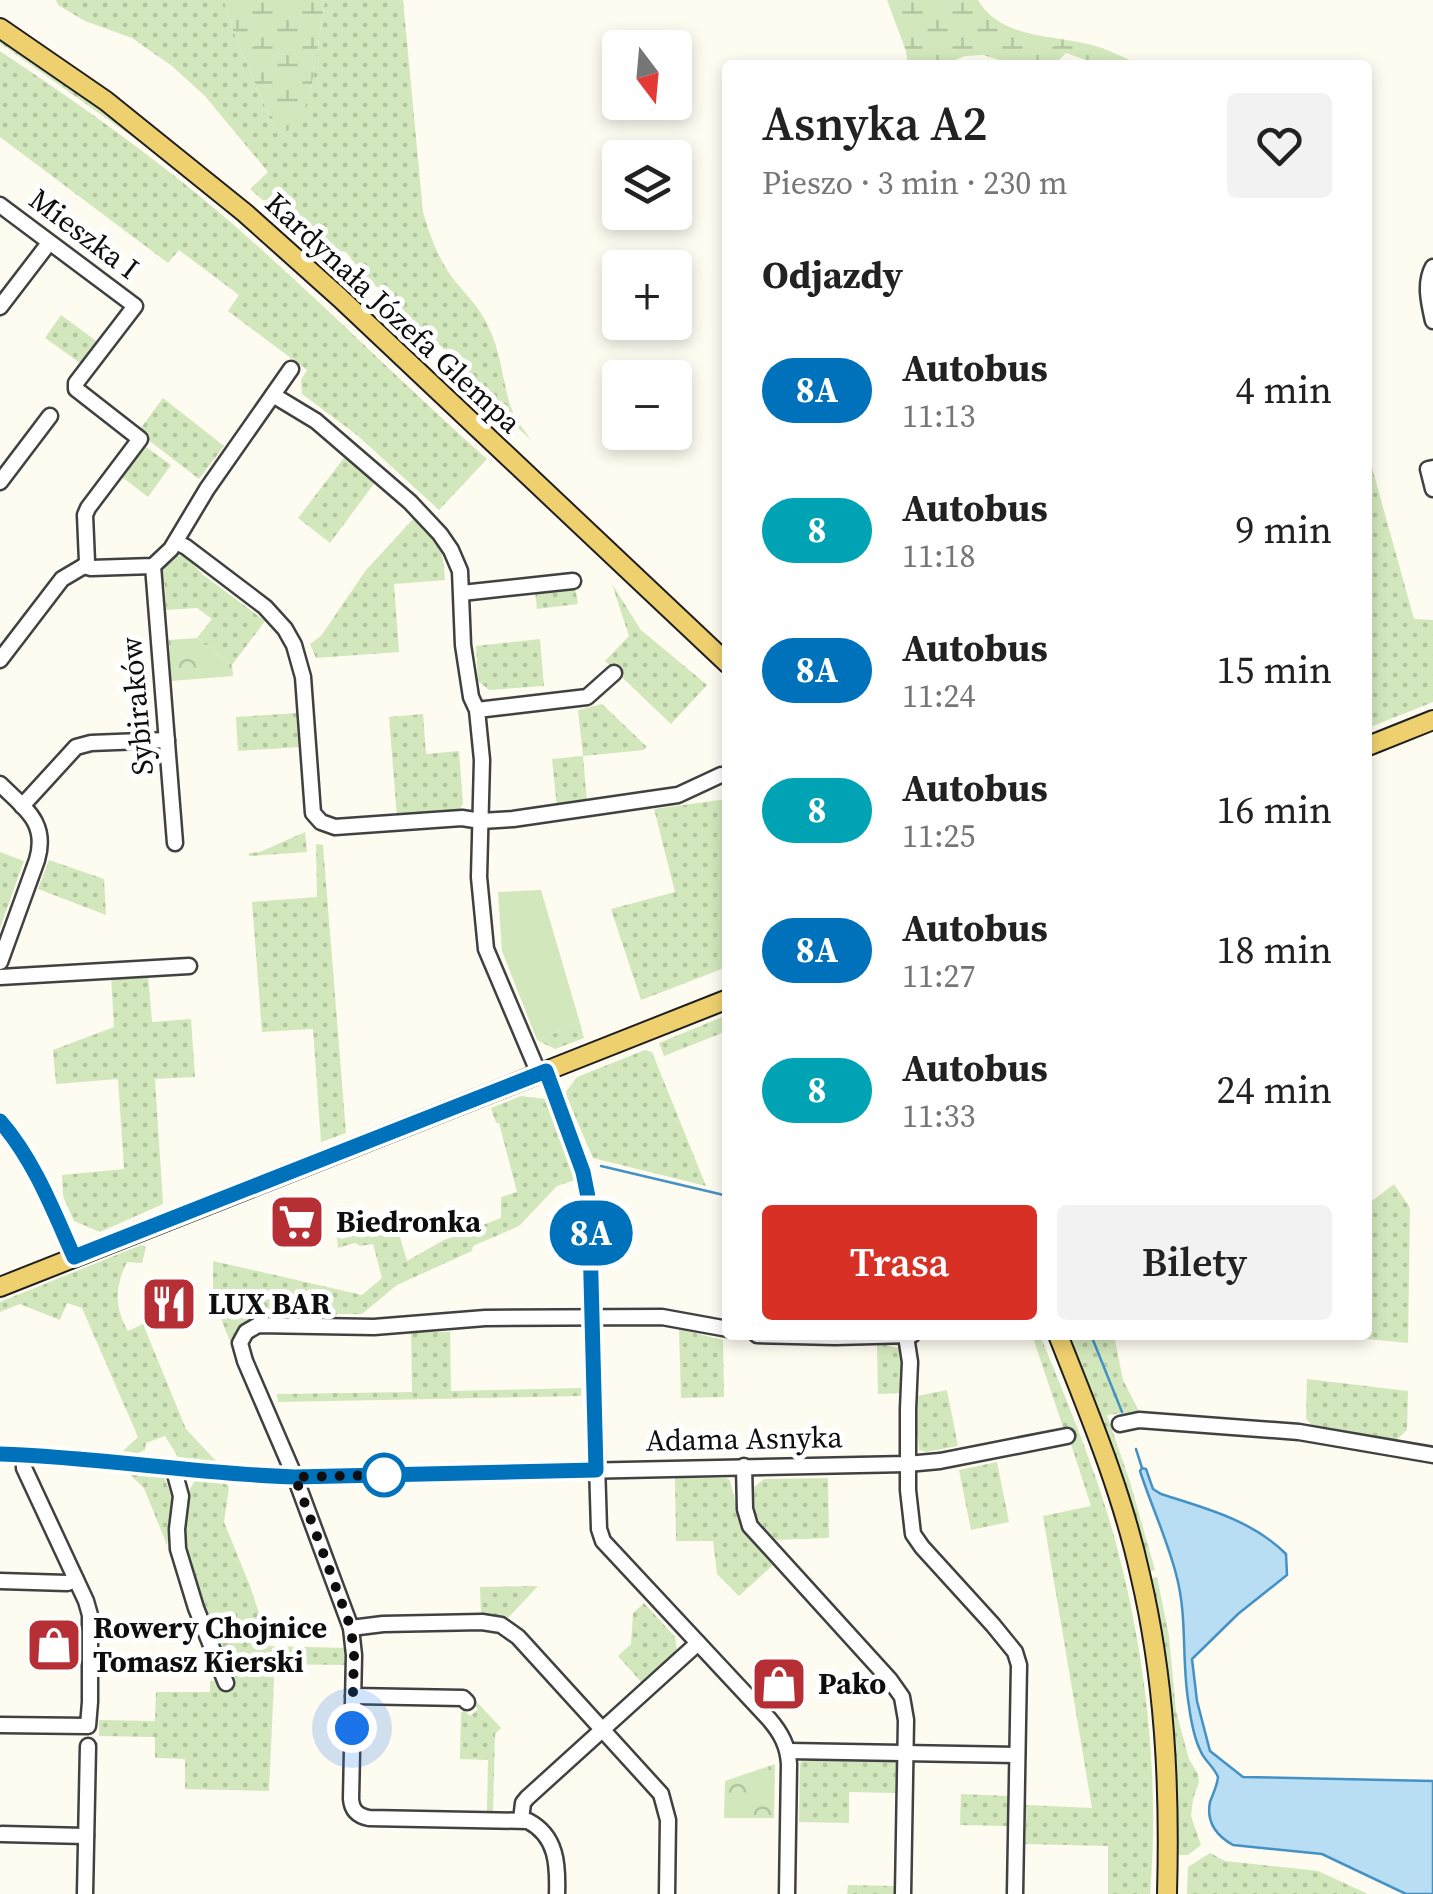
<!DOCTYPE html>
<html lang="pl">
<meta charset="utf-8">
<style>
body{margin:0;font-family:"Source Serif 4",serif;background:#f2f2f2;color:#222;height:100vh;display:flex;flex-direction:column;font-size:38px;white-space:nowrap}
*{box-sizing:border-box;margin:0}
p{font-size:32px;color:#767676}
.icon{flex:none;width:55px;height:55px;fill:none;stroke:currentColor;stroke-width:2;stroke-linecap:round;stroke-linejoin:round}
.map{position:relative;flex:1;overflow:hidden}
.details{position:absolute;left:722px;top:60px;width:650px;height:1280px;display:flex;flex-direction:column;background:#fff;border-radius:10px;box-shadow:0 5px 15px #0003}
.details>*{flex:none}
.badge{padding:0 20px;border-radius:32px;font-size:35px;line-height:65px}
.needle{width:65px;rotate:164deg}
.buttons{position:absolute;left:602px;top:30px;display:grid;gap:20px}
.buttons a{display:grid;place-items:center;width:90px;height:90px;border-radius:10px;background:#fff;box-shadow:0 5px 15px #0003;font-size:50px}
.you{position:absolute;width:50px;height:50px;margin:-25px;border:8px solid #fff;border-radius:50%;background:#1a73e8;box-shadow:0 0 0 15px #1a73e833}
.map>.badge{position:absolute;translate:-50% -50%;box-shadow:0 0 0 5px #fff}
h2{padding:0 40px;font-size:38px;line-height:90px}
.round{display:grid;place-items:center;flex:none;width:105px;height:105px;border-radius:10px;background:#f2f2f2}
.summary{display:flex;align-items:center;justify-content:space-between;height:170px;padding:0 40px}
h1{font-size:48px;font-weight:600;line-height:75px}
.action{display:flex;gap:20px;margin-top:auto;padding:20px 40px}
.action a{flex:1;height:115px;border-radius:10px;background:#d93025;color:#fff;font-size:40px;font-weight:600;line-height:115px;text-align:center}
.action a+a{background:#f2f2f2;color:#222}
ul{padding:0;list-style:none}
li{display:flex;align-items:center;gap:30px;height:140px;padding:0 40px}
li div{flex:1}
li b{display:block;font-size:38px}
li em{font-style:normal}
li .badge{min-width:110px;font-weight:700;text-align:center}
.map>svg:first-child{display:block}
.grass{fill:url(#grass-dots)}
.wetland{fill:url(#wetland-marsh)}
.park{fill:url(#park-crowns)}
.garden{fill:#d2e7bc}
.water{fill:#b9ddf2;stroke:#4491c5;stroke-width:2.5}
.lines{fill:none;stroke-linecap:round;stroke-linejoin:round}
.stream{stroke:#4491c5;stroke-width:2.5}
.minor-casing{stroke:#414141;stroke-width:19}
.major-casing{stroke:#1f1f1f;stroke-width:22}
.minor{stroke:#fff;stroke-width:14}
.major{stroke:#efd06f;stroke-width:18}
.line-casing{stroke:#fff;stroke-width:22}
.line{stroke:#0072bc;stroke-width:15}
.walk{stroke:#0e0e0e;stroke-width:10;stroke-dasharray:0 18}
.stop-dot{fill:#fff;stroke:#0072bc;stroke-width:5}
.labels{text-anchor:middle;stroke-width:10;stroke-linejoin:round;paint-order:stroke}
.street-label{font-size:30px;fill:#0e0e0e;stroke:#fff}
.poi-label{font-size:30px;font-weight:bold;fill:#0e0e0e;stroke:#fff;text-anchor:start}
</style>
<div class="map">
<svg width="1433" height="1894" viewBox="0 0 1433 1894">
<defs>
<pattern id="grass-dots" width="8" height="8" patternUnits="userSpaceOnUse" patternTransform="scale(2.5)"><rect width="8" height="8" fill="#d2e7bc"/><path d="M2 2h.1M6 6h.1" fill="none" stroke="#b3c5a0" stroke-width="1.8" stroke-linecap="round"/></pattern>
<pattern id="wetland-marsh" width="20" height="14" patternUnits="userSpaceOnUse" patternTransform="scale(2.5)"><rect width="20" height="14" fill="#d2e7bc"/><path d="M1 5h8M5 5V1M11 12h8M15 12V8" fill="none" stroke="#b3c5a0"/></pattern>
<pattern id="park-crowns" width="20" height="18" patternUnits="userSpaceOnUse" patternTransform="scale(2.5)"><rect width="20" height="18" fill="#d2e7bc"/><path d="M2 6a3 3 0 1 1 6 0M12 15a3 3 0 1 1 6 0" fill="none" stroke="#b3c5a0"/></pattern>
</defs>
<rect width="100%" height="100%" fill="#fefbf1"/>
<g class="grass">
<path d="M56,0H224L230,23L271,121L282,133L311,90L325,0H403L423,212C430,236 437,255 451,276C464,293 479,306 488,326C500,349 502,376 509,401C513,416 523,429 532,441L484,396L460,364L362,273L346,252L318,248L250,189L268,172L205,96L172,66L132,38L85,21L58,5Z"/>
<polygon points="0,38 163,154 277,249 727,672 727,677 317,290 202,191 144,145 0,43"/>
<path d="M0,51C78,103 156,158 228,220C317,297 399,381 487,459L439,510L357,435L302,394L301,380L307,370L228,311L239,295L179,250L168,263L0,137Z"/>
<polygon points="61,315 99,343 83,365 45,338"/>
<polygon points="163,398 224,446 199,479 138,432"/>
<polygon points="146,447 171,465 148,497 122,477"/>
<polygon points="1368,453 1414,619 1433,620 1433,702 1368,728"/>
<polygon points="347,454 376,481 330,543 298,518"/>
<path d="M415,517C440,539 443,548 445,580L394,584L399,652L316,658L310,644L321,636L366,570Z"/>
<polygon points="173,555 186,556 202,574 265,621 232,665 197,638 212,619 197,608 166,610 165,587 159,566"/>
<polygon points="612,584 641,630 707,685 671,724 605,661 629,636"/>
<polygon points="575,587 578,604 537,609 535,592"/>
<polygon points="540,639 544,686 489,690 478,681 476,646"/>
<polygon points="602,704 647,747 644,750 583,756 587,803 557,807 552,759 583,756 578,710"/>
<polygon points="298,713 300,747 238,751 236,717"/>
<polygon points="423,714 426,754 459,751 463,804 456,813 397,817 389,717"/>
<polygon points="727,799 727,967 641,1000 611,909 675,892 654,809"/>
<polygon points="305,832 307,852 249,856 249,853 260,852"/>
<polygon points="316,844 323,845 346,1133 321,1142 313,1029 262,1032 252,902 317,897"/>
<polygon points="0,852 24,861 0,928"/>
<polygon points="49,860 104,879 106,915 38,889"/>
<polygon points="148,974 152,1022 191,1019 195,1077 155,1079 163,1204 100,1232 74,1221 63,1196 62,1175 124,1169 118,1079 56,1084 53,1050 114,1027 111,976"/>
<polygon points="727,1015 727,1031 664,1056 659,1043"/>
<polygon points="580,1023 584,1038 555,1049 537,1040"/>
<polygon points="645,1050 652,1052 706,1186 593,1158 565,1093 577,1077"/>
<polygon points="521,1096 546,1099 575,1180 557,1186 519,1226 473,1246 472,1251 397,1285 362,1314 337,1314 332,1320 254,1318 238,1328 231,1344 213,1298 213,1261 362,1295 382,1278 373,1244 360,1246 355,1243 338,1248 337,1237 341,1239 396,1224 407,1261 442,1241 501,1218 501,1197 517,1192 499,1123 496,1123 491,1108"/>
<polygon points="1394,1184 1410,1208 1408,1343 1328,1335 1368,1335 1368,1204"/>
<path d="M141,1245L146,1247L142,1263L127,1262C115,1286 114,1307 128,1331L143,1324L186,1429L216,1461L178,1457L165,1436L146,1443L145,1450L138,1453L123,1451L138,1437L82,1308L67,1303L60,1320L20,1304L0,1312V1302Z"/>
<polygon points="679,1329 723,1340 724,1397 681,1398"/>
<polygon points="411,1332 450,1332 451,1391 581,1388 581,1396 278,1402 277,1394 412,1392"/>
<path d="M1032,1335H1040C1066,1399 1093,1463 1112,1529C1145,1646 1160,1773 1150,1894H1108V1846L1025,1844L1026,1805L1092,1808L1043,1516L1091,1506L1071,1444L1073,1433L1070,1429L1063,1427Z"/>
<path d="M1048,1335H1052L1104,1472L1122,1531L1150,1662L1160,1759V1894H1157C1159,1773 1153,1654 1120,1537C1101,1468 1074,1402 1048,1335Z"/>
<polygon points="1066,1335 1114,1335 1123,1380 1139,1411 1107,1415 1130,1482 1155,1570 1150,1571 1146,1568"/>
<polygon points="877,1343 898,1348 903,1359 901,1393 878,1394"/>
<polygon points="1307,1379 1408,1391 1407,1430 1396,1440 1319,1432 1306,1419"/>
<polygon points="947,1390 958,1446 926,1452 919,1450 918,1436 914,1434 917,1396"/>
<polygon points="997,1462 1009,1522 971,1530 959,1470"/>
<polygon points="128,1473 164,1477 174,1502 167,1545 144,1488"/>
<polygon points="675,1478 726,1478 730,1480 742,1530 773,1565 739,1596 717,1574 713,1541 676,1541"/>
<path d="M828,1478L829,1538L776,1540C759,1525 749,1511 753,1488L764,1479Z"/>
<path d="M196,1480L225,1483L229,1487L224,1522L250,1586L270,1646L346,1648L345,1665L272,1664L274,1680L269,1791L185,1789V1759L155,1758V1737L99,1736V1720L155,1721L156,1692H210V1681L219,1680L228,1669C212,1617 173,1566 185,1509C188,1498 189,1487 196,1480Z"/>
<polygon points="1157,1577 1169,1636 1176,1711 1189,1759 1198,1774 1199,1782 1193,1799 1191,1816 1201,1845 1188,1855 1179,1855 1175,1852 1149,1582 1151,1578"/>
<polygon points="538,1586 508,1618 481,1613 480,1587"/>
<polygon points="644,1603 675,1637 677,1652 643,1684 618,1656 631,1644 633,1613"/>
<polygon points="475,1700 501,1728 495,1734 493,1812 487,1812 488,1760 460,1759 461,1713 464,1710 470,1716 478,1709 472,1703"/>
<polygon points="810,1759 895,1760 898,1764 899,1780 896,1781 896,1793 849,1792 849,1823 799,1822 800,1765 801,1761 808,1761"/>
<polygon points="961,1794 1008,1796 1007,1826 960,1825"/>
<polygon points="1210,1853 1225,1861 1318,1871 1368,1894 1187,1894 1188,1867"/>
<polygon points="848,1885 894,1886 894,1894 847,1894"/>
</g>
<g class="wetland">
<polygon points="224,0 325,0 311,90 298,126 282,133 271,121 230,23"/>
<path d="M887,0H978C1000,38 1051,35 1088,44C1106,48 1124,58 1141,65H1100L1066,53L1056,63L1059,65H1004L999,60L983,55L965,56L943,65H908L906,51Z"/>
</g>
<g class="park">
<polygon points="197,638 232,665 233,676 171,681 169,640"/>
<polygon points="775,1764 774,1818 724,1818 725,1781"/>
</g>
<polygon class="garden" points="541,890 580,1023 537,1040 502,951 498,892"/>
<path class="water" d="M1142,1468L1146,1469L1153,1489L1161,1494C1205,1508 1252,1520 1286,1554L1287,1575L1238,1614L1192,1659L1197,1701L1210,1751L1243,1777L1433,1781V1894H1406L1322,1854L1233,1845C1217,1836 1206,1822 1210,1802C1213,1793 1217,1787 1218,1777C1214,1767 1205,1761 1201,1752C1194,1738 1191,1721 1189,1706C1181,1662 1188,1617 1176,1574C1167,1539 1151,1505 1140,1471Z"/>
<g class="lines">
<g class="stream">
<polyline points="601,1166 728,1196"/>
<polyline points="1091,1335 1122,1412"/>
<polyline points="1136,1449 1142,1468"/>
</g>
<g class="minor-casing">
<g id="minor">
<polyline points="0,205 135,306 76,383 76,389 140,439 88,508 85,515 87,562 84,566 62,579 0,660"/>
<path d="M1433,267C1424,283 1429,303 1433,321"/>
<polyline points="0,307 49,243"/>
<polyline points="273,395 316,421 410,502 440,534 451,550 460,571 463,645 471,697 477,710 482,760 479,877 486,949 539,1074"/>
<polyline points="1433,468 1428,469 1433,489"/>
<polyline points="0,482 50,416"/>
<polyline points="176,542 186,547 265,607 285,629 294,645 303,677 313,813 321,822 335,827 462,818 481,821 513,819 678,795 721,775"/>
<polyline points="84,566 91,568 153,566 171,549 207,489 291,369"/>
<polyline points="153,566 175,843"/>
<polyline points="462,593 573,581"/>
<polyline points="477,710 587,697 614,673"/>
<path d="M0,784C25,809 48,822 37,860L0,962"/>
<polyline points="22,806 76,747 91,743 167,740"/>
<polyline points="0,977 189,966"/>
<path d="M545,1071L583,1172L589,1202L599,1529L603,1541L769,1719C781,1733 788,1746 789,1764L787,1894"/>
<path d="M0,1121C34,1160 53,1210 74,1257"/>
<polyline points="757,1335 835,1337 912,1335"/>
<polyline points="906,1336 910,1362 908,1409 908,1490 913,1534 922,1547 993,1625 1015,1652 1019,1665 1015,1894"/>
<polyline points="1120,1424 1139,1420 1299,1432 1433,1455"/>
<path d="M0,1454C99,1458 196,1473 295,1477L907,1464L940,1461L1067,1436"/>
<polyline points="744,1466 745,1509 750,1526 890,1680 902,1697 906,1720 903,1894"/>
<polyline points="173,1467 181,1496 177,1529 178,1549 196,1608 226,1683"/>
<polyline points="0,1581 67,1583 76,1580"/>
<polyline points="351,1628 383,1624 482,1622 501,1625 518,1637 661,1794 668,1820 667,1894"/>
<polyline points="353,1696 463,1698 467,1702"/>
<polyline points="0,1725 88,1726 90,1702 90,1615 86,1601 24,1468 24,1455"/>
<polyline points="788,1751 1017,1755"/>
<polyline points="521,1820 523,1803 527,1798 698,1643"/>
<polyline points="2,1834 86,1836"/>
<polyline points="85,1894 88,1746"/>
<path d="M557,1894C558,1865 557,1836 528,1821L369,1818C358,1816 352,1811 351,1799L354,1655L351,1628L295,1477L245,1361L240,1343L246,1332L258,1325L374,1327L485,1318L662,1317L728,1329"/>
</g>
</g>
<g class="major-casing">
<g id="major">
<polyline points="0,28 106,101 245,213 340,298 728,664"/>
<polyline points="1368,746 1433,720"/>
<polyline points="0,1287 728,999"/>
<path d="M1058,1335C1089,1413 1122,1492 1140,1574C1165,1680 1170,1786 1167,1894"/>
</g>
</g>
<use href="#minor" class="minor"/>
<use href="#major" class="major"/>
</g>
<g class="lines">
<g class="line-casing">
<path id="line" d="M0,1121C34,1160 53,1210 74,1257L546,1071L583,1172L589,1202L596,1470L295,1477C196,1474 99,1457 0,1454"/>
</g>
<use href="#line" class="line"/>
<polyline class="walk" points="352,1728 354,1656 351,1628 295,1477 384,1475"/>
</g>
<defs>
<g id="supermarket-square" transform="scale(2.875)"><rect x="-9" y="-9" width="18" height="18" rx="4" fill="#b62f35" stroke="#fff"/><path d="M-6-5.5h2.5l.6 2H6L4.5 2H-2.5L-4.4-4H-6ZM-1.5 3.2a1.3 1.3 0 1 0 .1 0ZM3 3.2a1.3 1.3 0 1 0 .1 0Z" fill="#fff"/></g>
<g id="restaurant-square" transform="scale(2.875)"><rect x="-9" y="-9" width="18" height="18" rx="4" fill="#b62f35" stroke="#fff"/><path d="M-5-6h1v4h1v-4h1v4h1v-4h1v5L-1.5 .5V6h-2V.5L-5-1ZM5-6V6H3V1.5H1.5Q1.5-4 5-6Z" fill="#fff"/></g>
<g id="shop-square" transform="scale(2.875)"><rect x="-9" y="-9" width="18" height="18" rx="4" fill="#b62f35" stroke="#fff"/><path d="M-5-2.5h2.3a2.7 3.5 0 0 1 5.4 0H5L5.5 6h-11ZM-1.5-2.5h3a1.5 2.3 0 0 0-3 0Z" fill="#fff"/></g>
</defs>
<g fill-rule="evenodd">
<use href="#supermarket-square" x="297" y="1222"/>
<use href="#restaurant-square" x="169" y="1304"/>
<use href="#shop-square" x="54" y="1645"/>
<use href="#shop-square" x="779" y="1684"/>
</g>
<circle class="stop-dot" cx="384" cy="1475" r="20"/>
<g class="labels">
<g class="street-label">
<text transform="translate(84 234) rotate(37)" y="10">Mieszka I</text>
<text transform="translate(393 313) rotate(43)" y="10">Kardynała Józefa Glempa</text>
<text transform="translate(137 706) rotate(-95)" y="10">Sybiraków</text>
<text transform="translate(744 1439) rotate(-1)" y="10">Adama Asnyka</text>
</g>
<g class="poi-label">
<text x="336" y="1232">Biedronka</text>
<text x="208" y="1314">LUX BAR</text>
<text x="93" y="1638">Rowery Chojnice<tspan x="93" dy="34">Tomasz Kierski</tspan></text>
<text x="818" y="1694">Pako</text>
</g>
</g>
</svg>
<div class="buttons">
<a><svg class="needle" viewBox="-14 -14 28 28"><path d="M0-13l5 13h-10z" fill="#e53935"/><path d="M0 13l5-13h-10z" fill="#767676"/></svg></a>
<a><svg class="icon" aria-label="layers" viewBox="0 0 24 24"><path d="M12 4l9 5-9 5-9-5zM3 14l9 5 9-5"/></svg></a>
<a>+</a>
<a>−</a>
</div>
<div class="you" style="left:352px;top:1728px"></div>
<b class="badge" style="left:591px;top:1233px;background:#0072bc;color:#fff">8A</b>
<section class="details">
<div class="summary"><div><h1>Asnyka A2</h1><p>Pieszo · 3 min · 230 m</p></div><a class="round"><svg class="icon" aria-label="heart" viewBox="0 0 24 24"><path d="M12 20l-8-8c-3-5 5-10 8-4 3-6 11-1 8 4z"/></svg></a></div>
<h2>Odjazdy</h2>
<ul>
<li><span class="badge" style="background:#0072bc;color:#fff">8A</span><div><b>Autobus</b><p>11:13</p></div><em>4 min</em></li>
<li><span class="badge" style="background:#00a3b4;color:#fff">8</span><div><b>Autobus</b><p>11:18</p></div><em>9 min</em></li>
<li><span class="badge" style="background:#0072bc;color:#fff">8A</span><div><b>Autobus</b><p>11:24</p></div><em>15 min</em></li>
<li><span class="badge" style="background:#00a3b4;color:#fff">8</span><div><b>Autobus</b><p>11:25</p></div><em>16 min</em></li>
<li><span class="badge" style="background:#0072bc;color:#fff">8A</span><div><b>Autobus</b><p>11:27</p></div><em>18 min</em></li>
<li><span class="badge" style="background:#00a3b4;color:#fff">8</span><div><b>Autobus</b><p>11:33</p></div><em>24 min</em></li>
</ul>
<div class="action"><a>Trasa</a><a>Bilety</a></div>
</section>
</div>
